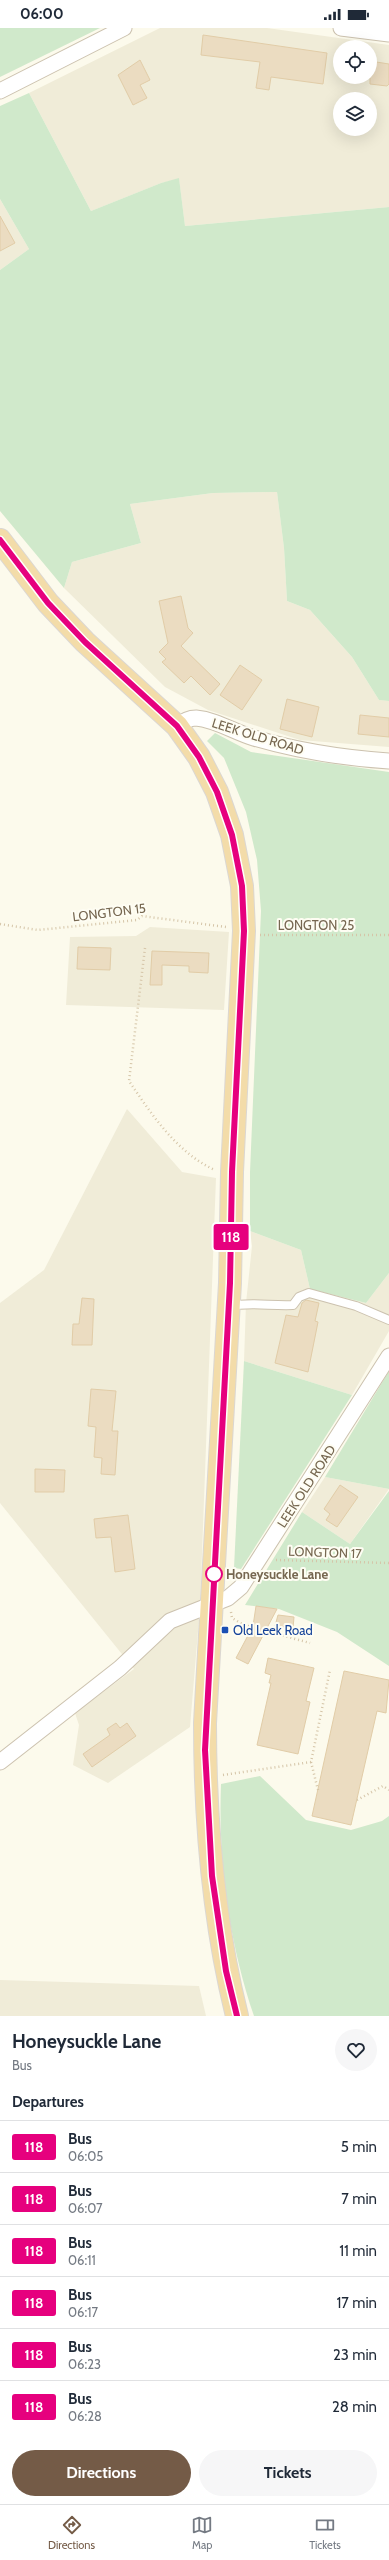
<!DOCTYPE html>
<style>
body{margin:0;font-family:Cabin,sans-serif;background:#f6f6f7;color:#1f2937;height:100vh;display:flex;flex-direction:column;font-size:15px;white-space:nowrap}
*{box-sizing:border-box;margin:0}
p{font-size:13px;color:#747a83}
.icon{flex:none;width:22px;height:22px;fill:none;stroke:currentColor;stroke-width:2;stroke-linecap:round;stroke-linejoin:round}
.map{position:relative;height:1988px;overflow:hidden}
.sheet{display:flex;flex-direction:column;background:#fff;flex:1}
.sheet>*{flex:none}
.badge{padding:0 8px;border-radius:3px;font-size:14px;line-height:26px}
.buttons{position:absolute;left:333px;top:12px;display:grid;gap:8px}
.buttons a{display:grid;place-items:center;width:44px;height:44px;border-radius:50%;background:#fff;box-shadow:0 4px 16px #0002;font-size:20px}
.map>.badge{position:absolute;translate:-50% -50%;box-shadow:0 0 0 2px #fff}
h2{padding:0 12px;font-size:15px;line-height:36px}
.round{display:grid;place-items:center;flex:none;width:42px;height:42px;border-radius:21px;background:#f6f6f7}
.head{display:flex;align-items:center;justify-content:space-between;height:68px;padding:0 12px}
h1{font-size:19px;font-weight:800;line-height:30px}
.action{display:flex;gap:8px;margin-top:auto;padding:8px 12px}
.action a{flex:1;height:46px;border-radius:24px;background:#745b47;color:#fff;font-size:16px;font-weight:800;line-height:46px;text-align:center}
.action a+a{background:#f6f6f7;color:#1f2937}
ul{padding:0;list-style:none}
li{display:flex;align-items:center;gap:12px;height:52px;padding:0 12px;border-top:1px solid #e0e1e3}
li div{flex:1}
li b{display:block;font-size:15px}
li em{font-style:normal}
li .badge{min-width:44px;font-weight:700;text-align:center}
.status{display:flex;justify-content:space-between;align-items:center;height:28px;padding:0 20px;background:#fff;direction:ltr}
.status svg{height:11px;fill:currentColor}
.tab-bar{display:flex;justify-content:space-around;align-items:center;height:56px;border-top:1px solid #e0e1e3;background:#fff;font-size:11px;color:#747a83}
.tab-bar a{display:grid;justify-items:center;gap:2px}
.tab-bar .current{color:#745b47}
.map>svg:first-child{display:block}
.residential{fill:#f0ecd8;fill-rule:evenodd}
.green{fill:#d0e9cb}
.building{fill:#ebdcc1;stroke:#e1cca7}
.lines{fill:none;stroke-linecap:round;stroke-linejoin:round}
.service-casing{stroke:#ccc2af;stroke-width:10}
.minor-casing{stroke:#ccc2af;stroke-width:17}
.trunk-casing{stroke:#dbd7d2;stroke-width:24}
.path{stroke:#d5c5a8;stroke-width:2.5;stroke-dasharray:1 3;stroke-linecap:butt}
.service{stroke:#fff;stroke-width:8}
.minor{stroke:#fff;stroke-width:15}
.trunk{stroke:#f3dca9;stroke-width:22}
.line-casing{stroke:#fff;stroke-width:9}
.line{stroke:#e6007e;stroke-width:6}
.stop-dot{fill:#fff;stroke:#e6007e;stroke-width:2}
.transit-dot{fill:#1a4fb4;stroke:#fefdf3;stroke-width:1.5}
.labels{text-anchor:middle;stroke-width:4;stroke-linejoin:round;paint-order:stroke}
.street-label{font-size:13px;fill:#766750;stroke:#fefdf3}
.stop-label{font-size:13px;font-weight:bold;fill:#766750;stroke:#fefdf3;text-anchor:start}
.transit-label{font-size:13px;fill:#164399;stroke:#fefdf3;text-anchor:start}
</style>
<div class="status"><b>06:00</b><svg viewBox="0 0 49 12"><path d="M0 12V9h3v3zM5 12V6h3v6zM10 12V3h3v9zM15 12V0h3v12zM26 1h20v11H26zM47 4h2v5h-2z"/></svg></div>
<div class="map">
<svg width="389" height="1988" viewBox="0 0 389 1988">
<rect width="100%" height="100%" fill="#fcfaec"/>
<g class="residential">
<path d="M160,0H267L389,17V179L185,198L179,151L161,155L91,183L29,65ZM340,19H370V49H340ZM340,71H370V101H340Z"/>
<polygon points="0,171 29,221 0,242"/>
<polygon points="277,464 284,520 287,573 310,582 352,629 379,672 389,673 389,719 300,712 208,682 165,659 64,560 72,534 141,515 130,476 213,465"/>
<polygon points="150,899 229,904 224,982 66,977 70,909 136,908"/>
<polygon points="127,1081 182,1144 216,1150 200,1579 190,1699 108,1755 73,1737 79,1697 75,1685 134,1641 0,1475 0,1275 44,1242"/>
<polygon points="250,1203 301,1222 310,1261 366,1275 389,1245 389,1303 352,1367 244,1333 246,1275 252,1218"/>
<polygon points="325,1449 389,1461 350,1516 302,1484"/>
<polygon points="0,1952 199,1958 206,1988 0,1988"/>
</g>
<g class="green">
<polygon points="0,0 100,0 0,49"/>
<polygon points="29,65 91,183 161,155 179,150 185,198 389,179 389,673 379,672 352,629 310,582 287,573 284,520 277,464 213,465 130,476 141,515 72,534 64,560 0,483 0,242 29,221 0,171 0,78"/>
<polygon points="215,705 251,724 389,744 389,1245 366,1275 310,1261 301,1222 250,1203 250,1144 261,883 257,832 246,784 224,730 207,713"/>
<polygon points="244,1333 352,1367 241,1541 234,1540"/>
<polygon points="389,1343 389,1461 325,1449"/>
<polygon points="389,1463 389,1638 337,1604 279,1581 245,1577 302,1484 350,1516"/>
<path d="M260,1748L306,1792L351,1802L382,1793L389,1788V1988H254C229,1914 218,1834 221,1756Z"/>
</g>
<g class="building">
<polygon points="203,7 327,25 323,56 271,49 269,62 256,60 260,34 201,27"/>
<polygon points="140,32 150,52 140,57 147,70 133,77 118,47"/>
<polygon points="370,33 389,36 389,56 387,58 370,56"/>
<polygon points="0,188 15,215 0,223"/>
<polygon points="181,568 188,600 193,605 181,618 220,656 210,667 191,648 184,655 162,634 166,631 159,624 168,615 159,573"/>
<polygon points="240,637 262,652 242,682 220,667"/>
<polygon points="287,671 319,679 312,709 280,701"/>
<polygon points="360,687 389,690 389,709 358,706"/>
<polygon points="78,919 111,920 110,942 77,941"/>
<polygon points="152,923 209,925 208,945 189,944 189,938 162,937 162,957 150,957"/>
<polygon points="82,1270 94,1271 92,1317 72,1317 73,1296 79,1296"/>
<polygon points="306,1272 319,1275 315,1293 318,1294 308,1344 275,1335 286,1287 298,1289 302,1275"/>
<polygon points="91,1361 116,1363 112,1403 118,1403 115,1447 101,1446 102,1430 94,1429 96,1399 88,1398"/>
<polygon points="35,1441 65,1442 64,1464 35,1464"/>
<polygon points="340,1457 358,1469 337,1499 326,1492 330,1486 324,1481"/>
<polygon points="128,1487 135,1541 115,1544 111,1509 96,1510 94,1491"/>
<polygon points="256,1578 277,1581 248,1636 236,1630 253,1598"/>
<polygon points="278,1587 294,1589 293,1600 275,1598"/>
<polygon points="268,1630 314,1640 306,1673 310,1674 298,1726 257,1717 271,1655 269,1655 271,1647 265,1645"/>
<polygon points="344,1643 389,1652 386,1685 377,1683 351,1797 312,1788"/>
<polygon points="116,1695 120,1700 127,1695 136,1708 92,1739 83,1726 110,1707 107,1701"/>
</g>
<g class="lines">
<g class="service-casing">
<path id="service" d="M229,1278C250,1274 271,1278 293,1277L299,1269L309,1265L356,1278L389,1292"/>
</g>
<g class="minor-casing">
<g id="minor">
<polyline points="341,0 389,6"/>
<polyline points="0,63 124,0"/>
<path d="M177,698C183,693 189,690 196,690C217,692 234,704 254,710C298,723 343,730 389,733"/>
<polyline points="0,1734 120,1640 170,1593 228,1570 241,1559 389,1328"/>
</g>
</g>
<g class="trunk-casing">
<path id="trunk" d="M0,512L48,575L85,614L177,698L199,729L217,764L232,807L242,858L244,903L232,1144L230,1255L205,1695C205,1793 213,1892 237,1988"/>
</g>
<g class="path">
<polyline points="0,896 38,902 137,892 142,888 226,899"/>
<polyline points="260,907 389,907"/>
<path d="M145,920L129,1053C152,1087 177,1125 215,1142"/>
<polyline points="276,1532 389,1535"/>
<polyline points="231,1584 232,1590 244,1597 310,1615"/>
<polyline points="311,1734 318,1762"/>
<polyline points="223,1747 311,1734 330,1642"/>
<polyline points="357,1772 383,1758 389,1762"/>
</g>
<use href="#service" class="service"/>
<use href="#minor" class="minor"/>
<use href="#trunk" class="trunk"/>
</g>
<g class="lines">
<g class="line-casing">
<polyline id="line" points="0,512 48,575 85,614 177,698 199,729 217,764 232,807 242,858 244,903 232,1144 230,1255 205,1722 212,1848 226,1943 237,1988"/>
</g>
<use href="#line" class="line"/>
</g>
<circle class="stop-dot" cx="214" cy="1546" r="8"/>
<rect class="transit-dot" x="221" y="1598" width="8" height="8" rx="2"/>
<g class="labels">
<g class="street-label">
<text transform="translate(258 708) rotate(17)" y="5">LEEK OLD ROAD</text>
<text transform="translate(109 884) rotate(-7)" y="5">LONGTON 15</text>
<text x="316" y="902">LONGTON 25</text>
<text transform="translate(306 1458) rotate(-57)" y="5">LEEK OLD ROAD</text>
<text transform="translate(325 1524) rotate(2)" y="5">LONGTON 17</text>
</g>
<g class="stop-label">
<text x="226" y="1551">Honeysuckle Lane</text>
</g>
<g class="transit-label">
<text x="233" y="1607">Old Leek Road</text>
</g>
</g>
</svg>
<div class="buttons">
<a><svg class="icon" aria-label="locate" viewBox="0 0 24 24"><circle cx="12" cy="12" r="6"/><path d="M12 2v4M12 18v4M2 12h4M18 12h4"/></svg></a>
<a><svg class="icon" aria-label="layers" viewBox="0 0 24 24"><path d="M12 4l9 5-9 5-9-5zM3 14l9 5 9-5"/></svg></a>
</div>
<b class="badge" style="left:231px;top:1209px;background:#e6007e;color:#fff">118</b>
</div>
<section class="sheet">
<div class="head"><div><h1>Honeysuckle Lane</h1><p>Bus</p></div><a class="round"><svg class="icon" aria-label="heart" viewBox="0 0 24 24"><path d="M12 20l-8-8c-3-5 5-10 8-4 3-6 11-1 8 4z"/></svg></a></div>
<h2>Departures</h2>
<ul>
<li><span class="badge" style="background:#e6007e;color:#fff">118</span><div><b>Bus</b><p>06:05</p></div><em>5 min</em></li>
<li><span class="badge" style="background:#e6007e;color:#fff">118</span><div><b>Bus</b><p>06:07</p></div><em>7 min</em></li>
<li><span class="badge" style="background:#e6007e;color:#fff">118</span><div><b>Bus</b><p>06:11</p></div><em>11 min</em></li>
<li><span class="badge" style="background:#e6007e;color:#fff">118</span><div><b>Bus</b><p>06:17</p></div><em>17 min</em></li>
<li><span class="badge" style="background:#e6007e;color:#fff">118</span><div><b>Bus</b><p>06:23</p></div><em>23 min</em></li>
<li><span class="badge" style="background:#e6007e;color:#fff">118</span><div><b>Bus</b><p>06:28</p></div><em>28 min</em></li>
</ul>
<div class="action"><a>Directions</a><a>Tickets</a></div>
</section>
<nav class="tab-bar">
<a class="current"><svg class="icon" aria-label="directions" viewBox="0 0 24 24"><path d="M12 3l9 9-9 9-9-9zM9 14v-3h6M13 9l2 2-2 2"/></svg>Directions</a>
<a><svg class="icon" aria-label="map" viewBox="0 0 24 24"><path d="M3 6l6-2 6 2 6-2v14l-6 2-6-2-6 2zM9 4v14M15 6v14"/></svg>Map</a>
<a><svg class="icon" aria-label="tickets" viewBox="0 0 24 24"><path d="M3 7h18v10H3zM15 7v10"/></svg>Tickets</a>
</nav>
